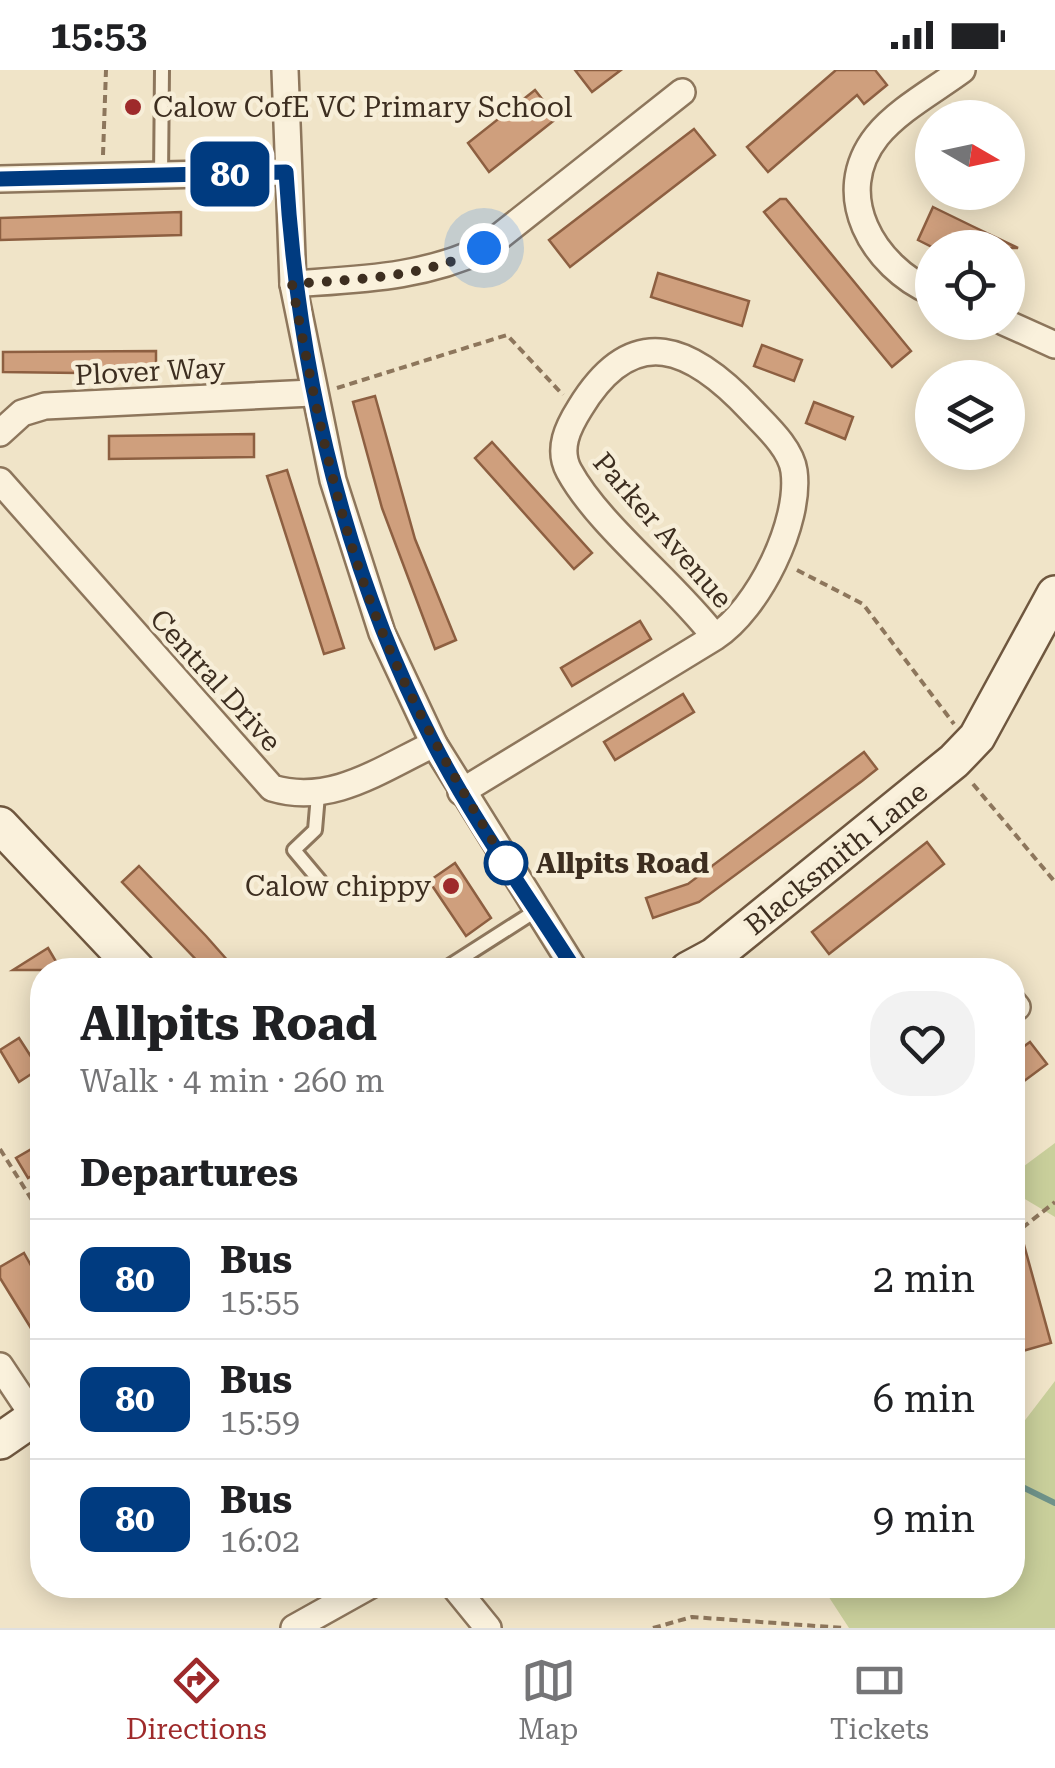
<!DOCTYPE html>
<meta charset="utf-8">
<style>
body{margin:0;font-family:"Roboto Serif",serif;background:#f2f2f2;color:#202124;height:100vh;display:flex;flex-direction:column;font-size:38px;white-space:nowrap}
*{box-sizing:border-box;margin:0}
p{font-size:32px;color:#757577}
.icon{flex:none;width:55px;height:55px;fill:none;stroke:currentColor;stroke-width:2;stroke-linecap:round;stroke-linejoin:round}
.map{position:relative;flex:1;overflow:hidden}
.drawer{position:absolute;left:30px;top:888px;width:995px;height:640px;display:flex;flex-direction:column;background:#fff;border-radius:40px;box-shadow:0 5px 25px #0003}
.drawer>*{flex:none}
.badge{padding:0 20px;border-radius:15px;font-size:35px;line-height:65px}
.needle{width:65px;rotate:99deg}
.buttons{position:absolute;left:915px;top:30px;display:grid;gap:20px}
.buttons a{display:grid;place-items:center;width:110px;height:110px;border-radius:50%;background:#fff;box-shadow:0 5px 25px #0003;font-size:50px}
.you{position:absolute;width:50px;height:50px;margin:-25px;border:8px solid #fff;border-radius:50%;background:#1a73e8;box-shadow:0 0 0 15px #1a73e833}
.map>.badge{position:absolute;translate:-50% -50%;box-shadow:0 0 0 5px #fff}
h2{padding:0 50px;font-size:38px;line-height:90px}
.round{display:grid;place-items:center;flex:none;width:105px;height:105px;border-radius:40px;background:#f2f2f2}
.summary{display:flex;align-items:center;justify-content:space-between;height:170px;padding:0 50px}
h1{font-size:48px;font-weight:700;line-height:75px}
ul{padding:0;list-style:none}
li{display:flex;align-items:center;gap:30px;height:120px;padding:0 50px;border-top:2px solid #e0e0e0}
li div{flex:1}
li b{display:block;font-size:38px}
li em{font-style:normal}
li .badge{min-width:110px;font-weight:700;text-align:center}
.status{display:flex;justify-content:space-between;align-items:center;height:70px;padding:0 50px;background:#fff;direction:ltr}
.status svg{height:28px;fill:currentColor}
.dock{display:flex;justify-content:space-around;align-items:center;height:140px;border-top:2px solid #e0e0e0;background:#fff;font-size:28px;color:#757577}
.dock a{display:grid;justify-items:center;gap:5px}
.dock .active{color:#9e2a2b}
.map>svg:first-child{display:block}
.green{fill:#c9cf9b}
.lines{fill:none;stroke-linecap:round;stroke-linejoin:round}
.stream{stroke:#6f938a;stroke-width:6}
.building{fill:#cf9f7d;stroke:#8d5f41;stroke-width:2.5}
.lane-casing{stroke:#8d765c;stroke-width:18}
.street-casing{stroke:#8d765c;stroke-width:30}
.secondary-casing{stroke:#6f573f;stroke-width:40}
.path{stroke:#8d765c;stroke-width:4;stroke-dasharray:8 5;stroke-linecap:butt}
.lane{stroke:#faf1dc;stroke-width:12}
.street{stroke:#faf1dc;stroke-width:25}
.secondary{stroke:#faf1dc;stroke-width:35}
.line-casing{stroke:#fff;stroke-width:22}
.line{stroke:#003b80;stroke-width:15}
.walk{stroke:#3d2e20;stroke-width:10;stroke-dasharray:0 18}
.poi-dot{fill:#9e2a2b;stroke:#f7eed8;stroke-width:4}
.stop-dot{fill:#fff;stroke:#003b80;stroke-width:5}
.labels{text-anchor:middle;stroke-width:9;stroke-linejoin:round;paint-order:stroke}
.poi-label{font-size:28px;fill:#3d2e20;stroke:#f7eed8;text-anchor:start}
.street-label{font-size:28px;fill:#3d2e20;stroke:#f7eed8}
.stop-label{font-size:28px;font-weight:bold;fill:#3d2e20;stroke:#f7eed8;text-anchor:start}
</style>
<div class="status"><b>15:53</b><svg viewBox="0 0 49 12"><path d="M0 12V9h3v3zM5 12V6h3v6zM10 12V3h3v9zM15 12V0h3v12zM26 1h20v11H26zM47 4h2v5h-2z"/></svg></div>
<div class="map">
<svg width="1055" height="1558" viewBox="0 0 1055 1558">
<rect width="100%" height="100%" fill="#f0e4c8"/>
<g class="green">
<polygon points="1055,1073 1055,1147 1013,1122 1012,1105"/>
<polygon points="1055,1311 1055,1558 849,1558 821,1515 1012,1515 1013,1366"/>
</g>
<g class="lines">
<polyline class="stream" points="1012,1412 1055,1433"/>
</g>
<g class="building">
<polygon points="575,0 621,0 592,22"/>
<polygon points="836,0 875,0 887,15 864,34 857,25 768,102 747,77"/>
<polygon points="535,20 557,48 489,102 468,73"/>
<polygon points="694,59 715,85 570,197 549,170"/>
<polygon points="780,129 786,129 911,281 892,297 764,142"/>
<polygon points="933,137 972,156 1018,178 934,178 918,170"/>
<polygon points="181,142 181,165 0,170 0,148"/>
<polygon points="658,203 749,231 742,256 651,227"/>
<polygon points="762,275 802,290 794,311 754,296"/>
<polygon points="156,281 156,304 3,302 3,282"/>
<polygon points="375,326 415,469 456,570 435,579 382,438 353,332"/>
<polygon points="814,332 853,347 845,369 806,353"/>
<polygon points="254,364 254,387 109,389 109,366"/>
<polygon points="492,372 592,483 574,499 475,388"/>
<polygon points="287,400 344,578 324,584 267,406"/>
<polygon points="640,551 651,569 572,616 561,598"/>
<polygon points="683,624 694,642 615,690 604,672"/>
<polygon points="864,682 877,699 862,711 699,832 653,848 646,828 688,814"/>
<polygon points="927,772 944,794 829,884 812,862"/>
<polygon points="455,793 491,848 466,866 429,811"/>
<polygon points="139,796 206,866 236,900 206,900 122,812"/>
<polygon points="48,878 61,900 13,900"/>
<polygon points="19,968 39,999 19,1012 0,980"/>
<polygon points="1030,972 1047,994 1012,1020 1012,985"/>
<polygon points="42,1073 42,1100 28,1108 16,1088"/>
<polygon points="1018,1153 1051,1273 1012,1284 1012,1154"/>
<polygon points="24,1183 42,1215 42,1276 0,1208 0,1197"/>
</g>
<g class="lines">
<g class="lane-casing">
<g id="lane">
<polyline points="161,107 162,0"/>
<polyline points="318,725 315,760 294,780 320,811"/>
<polyline points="443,900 537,840"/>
</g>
</g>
<g class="street-casing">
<g id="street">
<polyline points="285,0 293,214 333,410 382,563 434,674 575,900"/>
<polyline points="0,109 286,102"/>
<path d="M293,214C360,209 423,208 485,178L682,22"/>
<path d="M932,222C874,197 830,125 877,66C898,40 935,20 962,0"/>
<polyline points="1004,252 1055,275"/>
<polyline points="0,363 22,343 45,336 312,323"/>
<path d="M0,411L272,718C331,736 381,699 434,674"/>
<path d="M461,722L715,567C758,539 801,453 794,401C791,378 766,356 751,340C693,278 634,249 580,338C568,357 557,379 569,401C599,456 674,513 715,567"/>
<polyline points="1012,931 1017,937 1012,940"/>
<polyline points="0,1296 34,1347"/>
<polyline points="453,1515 488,1558"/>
<polyline points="294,1558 371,1515"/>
</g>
</g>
<g class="secondary-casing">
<g id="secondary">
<polyline points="0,755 137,900"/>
<polyline points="688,900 714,886 954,691 977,667 1055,524"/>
<polyline points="0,1371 42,1342"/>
</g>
</g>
<g class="path">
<polyline points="103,85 106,0"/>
<polyline points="337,318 507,265 563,325"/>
<polyline points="797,500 863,534 954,654"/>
<polyline points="973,714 1055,812"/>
<polyline points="0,1079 42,1146"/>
<polyline points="1012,1166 1055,1132"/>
<polyline points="653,1558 692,1547 844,1558"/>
</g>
<use href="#lane" class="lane"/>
<use href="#street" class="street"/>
<use href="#secondary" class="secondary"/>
</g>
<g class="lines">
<g class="line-casing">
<path id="line" d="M0,109L286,102C298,300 343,496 434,674C474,752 528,826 575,900"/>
</g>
<use href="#line" class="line"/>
<path class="walk" d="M484,178C423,208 360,209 292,214C315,332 337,454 384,566C417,646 461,719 506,793"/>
</g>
<g class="poi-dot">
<circle cx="133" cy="37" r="10"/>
<circle cx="451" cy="816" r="10"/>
</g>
<circle class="stop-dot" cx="506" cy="793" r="20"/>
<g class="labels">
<g class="poi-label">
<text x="153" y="47">Calow CofE VC Primary School</text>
<text x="431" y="826" text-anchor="end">Calow chippy</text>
</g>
<g class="street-label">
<text transform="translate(150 301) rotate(-3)" y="10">Plover Way</text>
<text transform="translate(663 460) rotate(49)" y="10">Parker Avenue</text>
<text transform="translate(216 610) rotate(48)" y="10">Central Drive</text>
<text transform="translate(836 788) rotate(-39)" y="10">Blacksmith Lane</text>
</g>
<g class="stop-label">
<text x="536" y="803">Allpits Road</text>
</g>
</g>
</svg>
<div class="buttons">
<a><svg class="needle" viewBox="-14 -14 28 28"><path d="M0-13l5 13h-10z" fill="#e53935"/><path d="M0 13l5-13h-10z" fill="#757577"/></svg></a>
<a><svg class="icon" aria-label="locate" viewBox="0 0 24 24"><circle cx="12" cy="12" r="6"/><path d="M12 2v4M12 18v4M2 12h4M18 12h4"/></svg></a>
<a><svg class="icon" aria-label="layers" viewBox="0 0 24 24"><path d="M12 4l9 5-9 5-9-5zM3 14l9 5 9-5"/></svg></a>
</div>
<div class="you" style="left:484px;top:178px"></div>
<b class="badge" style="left:230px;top:104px;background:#003b80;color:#fff">80</b>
<section class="drawer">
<div class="summary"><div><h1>Allpits Road</h1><p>Walk · 4 min · 260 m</p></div><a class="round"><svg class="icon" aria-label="heart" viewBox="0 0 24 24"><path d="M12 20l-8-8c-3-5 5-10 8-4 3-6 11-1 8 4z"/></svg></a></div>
<h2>Departures</h2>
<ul>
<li><span class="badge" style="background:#003b80;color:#fff">80</span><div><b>Bus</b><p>15:55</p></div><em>2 min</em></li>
<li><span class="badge" style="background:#003b80;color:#fff">80</span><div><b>Bus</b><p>15:59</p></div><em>6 min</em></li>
<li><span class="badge" style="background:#003b80;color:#fff">80</span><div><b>Bus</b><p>16:02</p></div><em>9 min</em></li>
</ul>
</section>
</div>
<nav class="dock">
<a class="active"><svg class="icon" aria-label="directions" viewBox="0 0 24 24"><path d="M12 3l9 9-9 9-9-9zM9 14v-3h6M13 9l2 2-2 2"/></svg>Directions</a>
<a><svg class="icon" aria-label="map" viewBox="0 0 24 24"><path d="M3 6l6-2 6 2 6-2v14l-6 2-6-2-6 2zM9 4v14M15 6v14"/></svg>Map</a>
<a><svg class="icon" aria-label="tickets" viewBox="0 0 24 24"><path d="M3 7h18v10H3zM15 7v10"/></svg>Tickets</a>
</nav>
